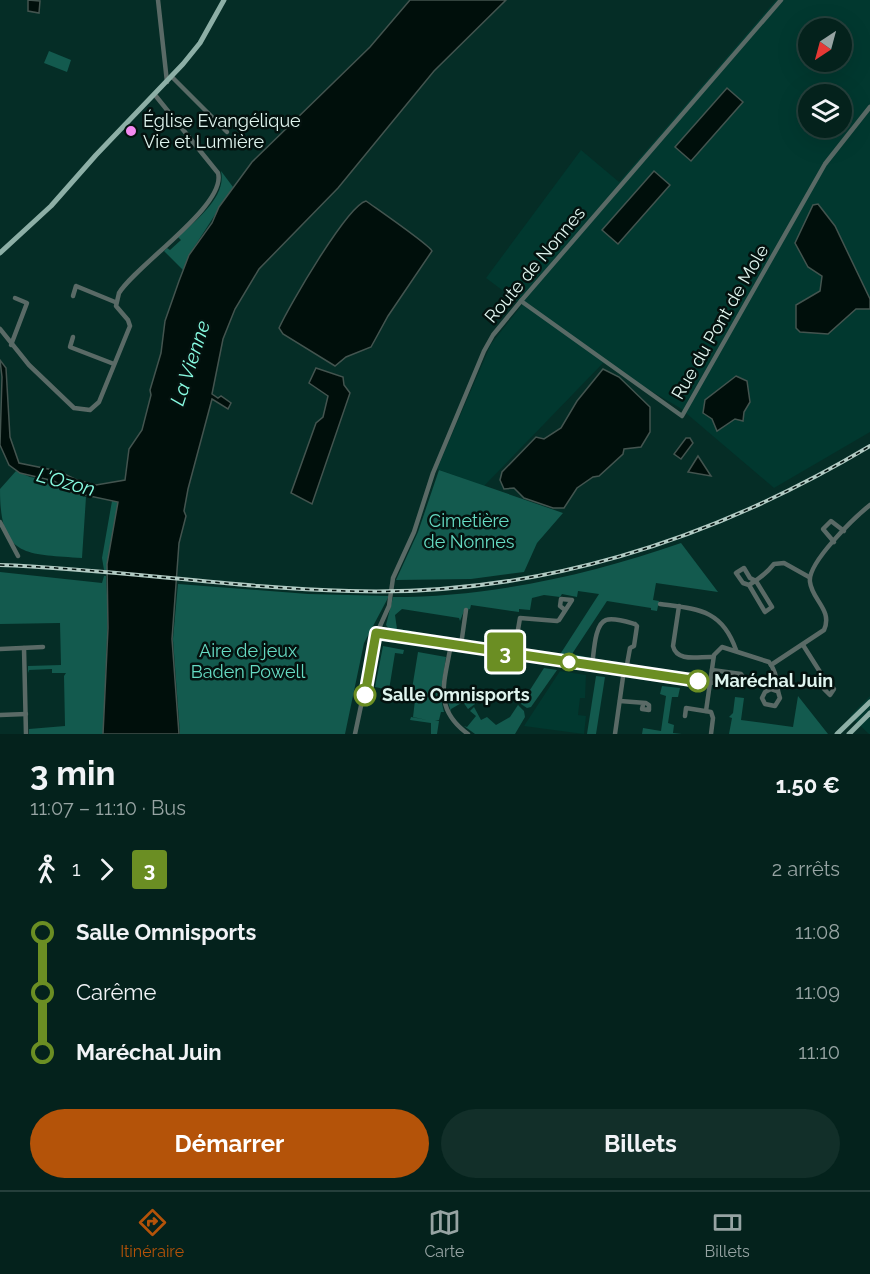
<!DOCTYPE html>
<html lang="fr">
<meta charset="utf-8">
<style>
body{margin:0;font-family:Raleway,sans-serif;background:#122f29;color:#f1f3f6;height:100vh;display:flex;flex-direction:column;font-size:22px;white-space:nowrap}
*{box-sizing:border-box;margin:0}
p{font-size:20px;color:#97a4a3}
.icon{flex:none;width:33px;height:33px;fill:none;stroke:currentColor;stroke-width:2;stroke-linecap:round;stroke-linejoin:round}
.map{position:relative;height:734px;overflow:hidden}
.side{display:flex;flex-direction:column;background:#04221c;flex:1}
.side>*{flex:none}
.badge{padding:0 12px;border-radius:4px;font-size:21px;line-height:39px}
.needle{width:39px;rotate:216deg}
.fabs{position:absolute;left:798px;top:18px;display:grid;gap:12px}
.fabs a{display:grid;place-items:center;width:54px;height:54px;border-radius:50%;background:#04221c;box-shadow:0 6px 24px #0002,0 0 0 2px #253f3b;font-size:30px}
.map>.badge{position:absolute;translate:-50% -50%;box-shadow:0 0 0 3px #fff}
.legs{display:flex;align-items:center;gap:9px;height:66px;padding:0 30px;font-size:20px}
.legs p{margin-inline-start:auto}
.overview{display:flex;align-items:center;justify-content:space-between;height:102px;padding:0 30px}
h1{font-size:33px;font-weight:700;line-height:45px}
.button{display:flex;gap:12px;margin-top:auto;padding:12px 30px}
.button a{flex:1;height:69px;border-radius:36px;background:#b45309;color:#fff;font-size:24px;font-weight:700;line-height:69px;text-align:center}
.button a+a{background:#122f29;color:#f1f3f6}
ul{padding:0 30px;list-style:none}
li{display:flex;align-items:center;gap:21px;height:60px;font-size:22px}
li i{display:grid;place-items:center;width:9px;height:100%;margin:0 8px;background:currentColor}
li i::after{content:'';width:15px;height:15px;margin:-8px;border:4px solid;border-radius:50%;background:#04221c}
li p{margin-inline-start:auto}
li:first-child i{background:linear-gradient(#0000 50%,currentColor 0)}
li:last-child i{background:linear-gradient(currentColor 50%,#0000 0)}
.menu{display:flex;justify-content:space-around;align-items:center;height:84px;border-top:2px solid #253f3b;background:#04221c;font-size:16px;color:#97a4a3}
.menu a{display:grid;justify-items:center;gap:3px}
.menu .active{color:#b45309}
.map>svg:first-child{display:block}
.built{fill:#01382f;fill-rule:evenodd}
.green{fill:#135a4e}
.water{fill:#000f0b;stroke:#43544f;stroke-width:1.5}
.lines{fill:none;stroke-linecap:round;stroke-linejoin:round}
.minor{stroke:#5a6a66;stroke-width:4.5}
.major{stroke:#8dafa6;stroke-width:5}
.rail-casing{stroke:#b1cac3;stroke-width:4}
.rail{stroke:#04120f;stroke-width:1.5;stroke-dasharray:4.5;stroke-linecap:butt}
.line-1-casing{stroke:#fff;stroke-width:14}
.line-1{stroke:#6b8e23;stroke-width:9}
.poi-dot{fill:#f38af1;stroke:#04120f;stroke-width:2}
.stop-1-dot{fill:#fff;stroke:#6b8e23;stroke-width:3}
.labels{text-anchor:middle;stroke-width:5;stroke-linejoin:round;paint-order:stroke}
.poi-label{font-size:18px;fill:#dff4ee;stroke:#04120f;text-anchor:start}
.street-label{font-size:18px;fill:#dff4ee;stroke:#04120f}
.park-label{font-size:18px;fill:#66dbc3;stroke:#04120f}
.stop-label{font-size:18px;font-weight:bold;fill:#dff4ee;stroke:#04120f;text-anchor:start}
.water-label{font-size:20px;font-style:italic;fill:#88fce2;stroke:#04120f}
</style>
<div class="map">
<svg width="870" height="734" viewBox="0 0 870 734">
<rect width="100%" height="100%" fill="#052d26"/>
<g class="built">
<path d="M776,0H870V432L774,488L680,408L603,363L484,486L437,469L491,344L522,305L486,278L581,150L619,182ZM808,28H842V62H808ZM808,94H842V128H808Z"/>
<polygon points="560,671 586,675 585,698 580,698 578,715 586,716 584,734 524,726"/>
<polygon points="870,696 870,734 869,734 850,716"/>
</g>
<g class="green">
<polygon points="49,51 71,60 67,72 44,63"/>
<path d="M221,171L233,187L189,255L183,270L164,251L167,248L170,250L181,240L178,237C195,221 227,197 221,171Z"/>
<polygon points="439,470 563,513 537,543 524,572 471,579 396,580 418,532"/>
<path d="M16,471L30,477L54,481L67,491L86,497L82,558C24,554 0,557 0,489Z"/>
<path d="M112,501L119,502C114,525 112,547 107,570H104L102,558Z"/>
<path d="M681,543L718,592L656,583L653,600L659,601L657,611L651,610V608L607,601L572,654L592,658L591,661L559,656L599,594L578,591L577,597L562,594L560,597L544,595L532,598L530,610L519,609V612L471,605L470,609L464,611L460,621L459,618L402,609L395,615L397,629L412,631L411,634L390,630L386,625L393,597C489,597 590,575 681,543Z"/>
<polygon points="0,572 102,583 104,576 106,576 108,614 103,734 29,734 29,729 65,726 64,676 66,673 52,673 52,669 29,670 28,673 28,666 61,665 60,623 0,624"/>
<polygon points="178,584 308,594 389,596 364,643 345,734 180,734 173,639"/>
<polygon points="383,646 404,650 403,654 395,653 389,690 375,687"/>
<polygon points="418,652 446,657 440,696 444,712 441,712 439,720 435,721 439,721 437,734 431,734 431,723 410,720 411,717 427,720 413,717 416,692 412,689"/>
<polygon points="544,668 557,670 531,707 527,708 521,704"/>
<polygon points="715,672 717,675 738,678 739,675 742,677 740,685 714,681"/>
<polygon points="596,676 605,677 596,734 587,734"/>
<polygon points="662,686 680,688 678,697 672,697 668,723 674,725 673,733 682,734 642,734 643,728 661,731 666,696 660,694"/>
<polygon points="469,691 476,692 475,704 468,709 463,702 451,709 451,712 446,695 447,698 467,702"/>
<polygon points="798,696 828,734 729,734 732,718 729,717 733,713 735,697 744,698 741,720 793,727"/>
<polygon points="518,705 524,711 525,717 515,734 475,734 464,726 467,727 476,716 470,711 474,707 481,720 487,717 496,725 510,717"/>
</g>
<g class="water">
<polygon points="28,0 40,1 39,13 28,11"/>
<polygon points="410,0 506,0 434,71 338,188 259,269 235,309 223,339 212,394 218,398 221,396 231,403 228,409 212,399 188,489 184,511 186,516 179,543 172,639 179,734 103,734 108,628 107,564 118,502 71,492 54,481 20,473 9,465 0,445 2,377 0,360 6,368 10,437 19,463 58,471 77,480 96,485 125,480 129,449 142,430 151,395 150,390 161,353 165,321 179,281 189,255 212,223 219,207 252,162 370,47"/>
<polygon points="727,88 743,102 691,161 675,147"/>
<polygon points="654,171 670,185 618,244 602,230"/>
<path d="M366,201C377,209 428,244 432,251L388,316L371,347L346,357L335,366L283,334L279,328C289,306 347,206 366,201Z"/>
<polygon points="818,204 835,226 870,299 870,309 856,309 828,334 800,332 796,328 796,305 820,291 822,276 808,267 795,243 813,205"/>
<polygon points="316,368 343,377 344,385 350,393 312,504 291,493 316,423 323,417 328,396 309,383"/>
<polygon points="603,369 619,377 650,407 650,432 641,447 624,449 623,454 599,476 593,477 577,488 564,508 553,508 524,498 514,488 504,489 500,480 502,472 536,437 544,439 561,428 577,401"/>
<polygon points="736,376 747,381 750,402 744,412 743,421 735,419 717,431 712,419 703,413 705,400"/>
<polygon points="686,438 690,438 693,443 681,459 674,454"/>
<polygon points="698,456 711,476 688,472"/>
</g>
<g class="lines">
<g class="minor">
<polyline points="158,0 167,82"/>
<polyline points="172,77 227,132"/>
<polyline points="73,296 76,286 115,302"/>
<polyline points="521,301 682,416 825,164 870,107"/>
<path d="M0,329L29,365L74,408L90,410L99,402L130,326L128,320L116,306L119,293C136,265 227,205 218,173L155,95"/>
<polyline points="73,337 70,347 114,364"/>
<polyline points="11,345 27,303 15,298"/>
<polyline points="0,522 18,556"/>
<polyline points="834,542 823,529 831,521 844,531"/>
<path d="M749,585L743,583L736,573L744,568L750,578L756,581L772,607L765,612L749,585C759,579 767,573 774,564L784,563L809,577"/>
<path d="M660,604C697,609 722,609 736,650"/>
<path d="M679,606L673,646C677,663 700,656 713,657"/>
<polyline points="376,633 742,687 744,678 741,674 712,670"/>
<path d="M451,644C445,681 432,708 468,734"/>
<polyline points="461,645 466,610"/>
<polyline points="803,645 827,683 824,689 830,695 834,689 827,683"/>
<polyline points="24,648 26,734"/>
<polyline points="0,649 43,647"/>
<polyline points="514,653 520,618 557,621 559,620 572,600 561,599 560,606 565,610"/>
<path d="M592,665C594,655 594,624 606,620C613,617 628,622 635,624L637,626L634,646L630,648L626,670"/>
<path d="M771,665L824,630C833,610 812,600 810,582C807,563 855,517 870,505"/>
<polyline points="620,701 646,703 649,705 649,710 642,709 643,705"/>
<path d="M706,711L714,655L722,647L769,662C779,675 775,685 780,698L775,706L765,704L762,698L765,692L771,689L777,691"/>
<polyline points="0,715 26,714"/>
<polyline points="685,716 686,708 711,712 713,718 711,734"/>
<polyline points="355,734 376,635 389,606 393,578 414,532 433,473 484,351 493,335 521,301 781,0"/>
<polyline points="615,734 624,670"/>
</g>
<g class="major">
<polyline points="0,253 51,206 96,155 183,64 200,43 224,0"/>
<polyline points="837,734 870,702"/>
<polyline points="849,734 870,713"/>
</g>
<g class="rail-casing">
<path id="rail" d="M0,565C116,569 232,588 349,591C535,597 711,541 870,446"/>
</g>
<use href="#rail" class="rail"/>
</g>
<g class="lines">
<g class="line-1-casing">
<polyline id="line-1" points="365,695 376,633 698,681"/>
</g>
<use href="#line-1" class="line-1"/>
</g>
<circle class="poi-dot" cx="131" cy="131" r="6"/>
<g class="stop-1-dot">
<circle cx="569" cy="662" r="8"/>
<circle cx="698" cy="681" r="10"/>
<circle cx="365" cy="695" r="10"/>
</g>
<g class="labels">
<g class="poi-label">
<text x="143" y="127">Église Evangélique<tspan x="143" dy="21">Vie et Lumière</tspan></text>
</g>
<g class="street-label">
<text transform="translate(535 265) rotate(-50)" y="6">Route de Nonnes</text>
<text transform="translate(720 322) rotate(-60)" y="6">Rue du Pont de Mole</text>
</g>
<g class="park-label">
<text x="469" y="527">Cimetière<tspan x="469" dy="21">de Nonnes</tspan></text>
<text x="248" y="657">Aire de jeux<tspan x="248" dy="21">Baden Powell</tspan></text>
</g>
<g class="stop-label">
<text x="714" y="687">Maréchal Juin</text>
<text x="382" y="701">Salle Omnisports</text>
</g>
<g class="water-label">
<text transform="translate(190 363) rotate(-72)" y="7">La Vienne</text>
<text transform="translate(66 482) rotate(15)" y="7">L'Ozon</text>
</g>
</g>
</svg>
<div class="fabs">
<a><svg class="needle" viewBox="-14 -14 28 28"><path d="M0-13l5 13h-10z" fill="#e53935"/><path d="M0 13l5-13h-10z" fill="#97a4a3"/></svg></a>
<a><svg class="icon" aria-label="layers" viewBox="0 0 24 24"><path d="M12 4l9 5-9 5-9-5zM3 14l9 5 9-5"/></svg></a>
</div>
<b class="badge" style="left:505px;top:652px;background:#6b8e23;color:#fff">3</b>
</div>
<section class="side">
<div class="overview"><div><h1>3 min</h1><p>11:07 – 11:10 · Bus</p></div><b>1.50 €</b></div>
<div class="legs"><svg class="icon" aria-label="walk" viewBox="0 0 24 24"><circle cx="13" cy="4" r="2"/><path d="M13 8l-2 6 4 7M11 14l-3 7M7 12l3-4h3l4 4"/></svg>1<svg class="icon" aria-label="forward" viewBox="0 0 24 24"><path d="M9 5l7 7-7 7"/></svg><b class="badge" style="background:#6b8e23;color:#fff">3</b><p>2 arrêts</p></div>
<ul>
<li><i style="color:#6b8e23"></i><b>Salle Omnisports</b><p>11:08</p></li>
<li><i style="color:#6b8e23"></i><span>Carême</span><p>11:09</p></li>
<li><i style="color:#6b8e23"></i><b>Maréchal Juin</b><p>11:10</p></li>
</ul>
<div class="button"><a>Démarrer</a><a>Billets</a></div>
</section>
<nav class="menu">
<a class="active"><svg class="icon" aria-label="directions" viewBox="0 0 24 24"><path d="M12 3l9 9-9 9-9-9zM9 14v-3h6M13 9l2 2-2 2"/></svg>Itinéraire</a>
<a><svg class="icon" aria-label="map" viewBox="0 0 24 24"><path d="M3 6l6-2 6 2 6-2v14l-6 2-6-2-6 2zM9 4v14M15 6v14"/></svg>Carte</a>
<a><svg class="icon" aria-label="tickets" viewBox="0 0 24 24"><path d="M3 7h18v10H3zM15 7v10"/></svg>Billets</a>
</nav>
